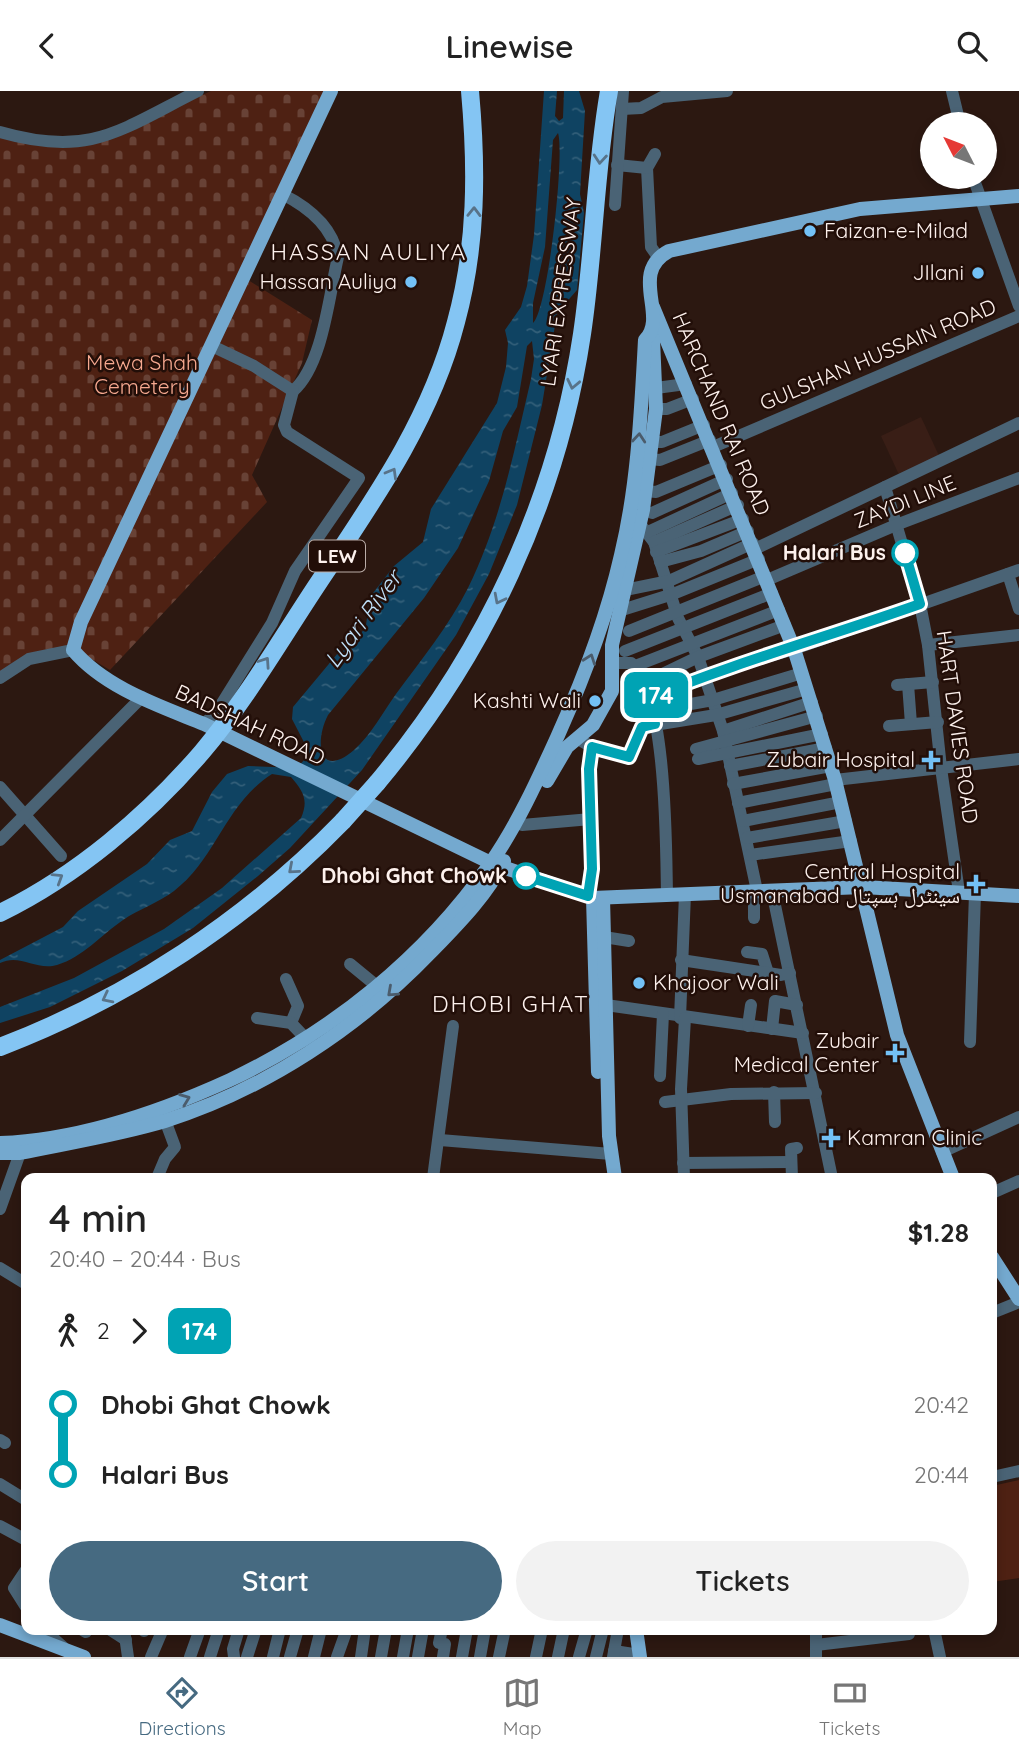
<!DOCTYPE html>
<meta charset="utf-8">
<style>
body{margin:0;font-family:Quicksand,"Noto Naskh Arabic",sans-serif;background:#f2f2f2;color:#222;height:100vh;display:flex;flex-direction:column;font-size:26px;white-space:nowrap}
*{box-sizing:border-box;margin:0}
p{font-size:23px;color:#767676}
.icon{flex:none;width:38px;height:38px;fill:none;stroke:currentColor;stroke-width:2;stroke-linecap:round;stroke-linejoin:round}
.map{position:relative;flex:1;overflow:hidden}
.sheet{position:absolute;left:21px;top:1082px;width:976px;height:462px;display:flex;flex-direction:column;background:#fff;border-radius:14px;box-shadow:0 4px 10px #0003}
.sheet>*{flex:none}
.badge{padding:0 14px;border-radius:10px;font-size:24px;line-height:46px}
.needle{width:46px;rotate:312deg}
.controls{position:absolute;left:920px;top:21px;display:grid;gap:14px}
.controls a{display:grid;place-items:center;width:77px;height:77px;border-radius:50%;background:#fff;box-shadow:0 4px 10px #0003;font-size:35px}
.map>.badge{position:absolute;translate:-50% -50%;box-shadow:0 0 0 4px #fff}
.legs{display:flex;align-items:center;gap:10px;height:77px;padding:0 28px;font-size:23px}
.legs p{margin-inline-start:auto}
.overview{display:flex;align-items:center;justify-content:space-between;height:119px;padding:0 28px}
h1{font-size:38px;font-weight:600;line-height:52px}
.primary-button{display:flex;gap:14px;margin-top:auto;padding:14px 28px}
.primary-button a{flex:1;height:80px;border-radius:42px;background:#466a81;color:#fff;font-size:28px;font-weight:600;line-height:80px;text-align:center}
.primary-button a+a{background:#f2f2f2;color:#222}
ul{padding:0 28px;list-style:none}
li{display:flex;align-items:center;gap:24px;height:70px;font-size:26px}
li i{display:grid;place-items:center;width:10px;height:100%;margin:0 9px;background:currentColor}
li i::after{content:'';width:18px;height:18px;margin:-9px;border:5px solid;border-radius:50%;background:#fff}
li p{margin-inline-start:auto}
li:first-child i{background:linear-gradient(#0000 50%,currentColor 0)}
li:last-child i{background:linear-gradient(currentColor 50%,#0000 0)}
header{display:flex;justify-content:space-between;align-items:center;height:91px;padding:0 28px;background:#fff;font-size:32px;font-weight:600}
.tabs{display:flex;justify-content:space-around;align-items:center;height:98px;border-top:2px solid #e0e0e0;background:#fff;font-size:19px;color:#767676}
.tabs a{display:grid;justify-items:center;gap:4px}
.tabs .selected{color:#466a81}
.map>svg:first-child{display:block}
.built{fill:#391e16}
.cemetery{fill:url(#cemetery-stones)}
.green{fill:#4e2113}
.water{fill:url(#water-ripples);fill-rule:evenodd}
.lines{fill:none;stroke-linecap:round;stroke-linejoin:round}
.minor{stroke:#4a6375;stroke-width:12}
.major{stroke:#74a9cf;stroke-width:14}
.highway{stroke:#84c5f3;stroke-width:18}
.highway-bridge{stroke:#84c5f3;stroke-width:18}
.oneway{stroke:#587389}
.oneway2{stroke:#4b5c6c}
.line-1-casing{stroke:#fff;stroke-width:16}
.line-1{stroke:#00a3b4;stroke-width:10}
.poi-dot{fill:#73c1f6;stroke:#220e08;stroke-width:2.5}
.stop-1-dot{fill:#fff;stroke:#00a3b4;stroke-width:3.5}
.labels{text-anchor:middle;stroke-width:5;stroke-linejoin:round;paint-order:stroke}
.shield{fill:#220e08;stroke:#bbada8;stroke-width:2}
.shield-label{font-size:19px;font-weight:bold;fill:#fdf1ed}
.poi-label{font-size:21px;fill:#fdf1ed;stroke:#220e08;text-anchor:end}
.street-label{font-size:21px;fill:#fdf1ed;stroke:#220e08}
.park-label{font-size:21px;fill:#f7a990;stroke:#220e08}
.stop-label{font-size:21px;font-weight:bold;fill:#fdf1ed;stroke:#220e08;text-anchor:end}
.neighbourhood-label{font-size:23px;letter-spacing:2px;fill:#fdf1ed;stroke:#220e08}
.water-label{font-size:23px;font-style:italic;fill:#c0e1fa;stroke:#220e08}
</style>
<header><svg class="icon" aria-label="back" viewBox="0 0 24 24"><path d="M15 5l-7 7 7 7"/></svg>Linewise<svg class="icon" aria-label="search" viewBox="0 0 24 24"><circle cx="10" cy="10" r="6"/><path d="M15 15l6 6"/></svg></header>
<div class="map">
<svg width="1019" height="1566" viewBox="0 0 1019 1566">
<defs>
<pattern id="cemetery-stones" width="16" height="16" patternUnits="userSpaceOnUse" patternTransform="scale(1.75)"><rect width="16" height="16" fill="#4e2113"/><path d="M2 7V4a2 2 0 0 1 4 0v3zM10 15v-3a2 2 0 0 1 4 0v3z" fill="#684236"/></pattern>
<pattern id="water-ripples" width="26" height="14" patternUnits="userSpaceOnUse" patternTransform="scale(1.75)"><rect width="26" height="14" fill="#0f4362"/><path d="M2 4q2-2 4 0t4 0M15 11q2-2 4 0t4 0" fill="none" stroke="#335f79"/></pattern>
</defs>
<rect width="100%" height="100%" fill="#2c1811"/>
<polygon class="built" points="921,326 941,369 901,388 881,345"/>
<polygon class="cemetery" points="211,0 327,0 248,189 312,229 302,272 252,384 267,411 110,579 83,563 79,556 0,584 0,46 96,52"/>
<polygon class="green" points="1019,1389 1019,1487 992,1491 992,1395"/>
<path class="water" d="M544,0H557L555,25L559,30L563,27L564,0H579L585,20L580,103L584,122L577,199L557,222L542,314L517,414L489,483L456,544L362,679L290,757L258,785L193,837L122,880L50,916L0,932V916L74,887L164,838L222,797L301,727C309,709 303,700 291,686L272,683C225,713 217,767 174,800C158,812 139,818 123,829C101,844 83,866 57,874C36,880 20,862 0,872V869L63,836L78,820L147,773L170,749L192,740L212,701L227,683L248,675L297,677L305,668L307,657L292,628L293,616L338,562L354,555L366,534L370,506L394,475L423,451L431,418L497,312L506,276L508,252L505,239L521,216L527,195L534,144ZM558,42C565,62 548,219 533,232V212L545,156L553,49ZM532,250L534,268L531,288C514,360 501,430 468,497C449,535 421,569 396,603C383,621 371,644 354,659C319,689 314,651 328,624L424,507L458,457L489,390L503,340L517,316L527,255Z"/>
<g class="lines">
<g class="minor">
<polyline points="952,0 960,33"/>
<polyline points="622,18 641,17 662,6 727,0"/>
<path d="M0,41C90,67 120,39 198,0"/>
<polyline points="655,63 647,77 651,156 658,166"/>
<polyline points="617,74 647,77"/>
<polyline points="973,86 1019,215"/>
<path d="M282,103C308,116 333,136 338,166C329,204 323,274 293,300"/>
<polyline points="615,114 623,0"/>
<polyline points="656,297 686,293"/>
<polyline points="656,318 667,318 693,308"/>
<polyline points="652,351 662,351 704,334"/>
<polyline points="713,356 1019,225"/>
<polyline points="649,368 660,369 710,349"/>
<polyline points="885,396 920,513 928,554 941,677 959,801"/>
<polyline points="646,400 656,401 721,374"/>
<polyline points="652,422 727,388"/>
<polyline points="640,433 654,451 678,527 698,566 723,640 757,800"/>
<polyline points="648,441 732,402"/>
<polyline points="654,451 738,414"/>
<polyline points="755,458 1019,332"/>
<polyline points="656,461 743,428"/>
<polyline points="660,471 701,460 748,440"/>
<polyline points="1008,483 1019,518"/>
<polyline points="767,489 896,434 1019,387"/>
<polyline points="625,499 669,490 753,452"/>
<polyline points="622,519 673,503 759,468"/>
<polyline points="629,540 765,485"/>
<polyline points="928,554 1019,544"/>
<polyline points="625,560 772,502"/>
<path d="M612,572H631C667,601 666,757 667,804"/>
<polyline points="635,575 779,519"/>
<polyline points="0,587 29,568 73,559"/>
<polyline points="644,592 698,566 785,534"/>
<polyline points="908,593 911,633"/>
<polyline points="897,594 933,591"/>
<polyline points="649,607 705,584 794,558 1019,479"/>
<polyline points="652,620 713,609 802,582"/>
<polyline points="204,633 216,622 272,532 295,480 359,387 287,341 284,334 293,300 254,275 212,255"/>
<polyline points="889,635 938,631"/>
<polyline points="723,640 812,611"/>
<polyline points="578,648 592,656 629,666 642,636 716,624 807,598"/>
<polyline points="696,658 817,625"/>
<polyline points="698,668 822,643"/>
<polyline points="730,675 826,657"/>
<polyline points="835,689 1019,668"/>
<polyline points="733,693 831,675"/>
<polyline points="0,696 61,765"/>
<polyline points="738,712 836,693"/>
<polyline points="743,730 841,711"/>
<polyline points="522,734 591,728"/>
<polyline points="747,747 846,730"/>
<polyline points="0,749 142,606"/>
<polyline points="750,764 851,750"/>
<polyline points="754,800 754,827"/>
<polyline points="772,800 832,1087"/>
<polyline points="588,805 592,778 589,681 592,656"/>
<polyline points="604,846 629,850"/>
<polyline points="747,861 762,863 768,882"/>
<polyline points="681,869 781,884 790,882"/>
<polyline points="350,873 378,896"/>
<polyline points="286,888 298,915 291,932"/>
<polyline points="606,914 803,942"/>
<polyline points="257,927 291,932 312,954"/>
<polyline points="680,927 685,803"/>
<polyline points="748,935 751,914"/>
<polyline points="772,938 775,910 797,914"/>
<polyline points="970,951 975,802"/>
<polyline points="660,985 663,923"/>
<polyline points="774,1001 775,1031"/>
<polyline points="665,1011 731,1003 816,1002"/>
<polyline points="440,1049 611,1063"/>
<polyline points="942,1061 1019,1026"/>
<polyline points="683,1072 791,1071"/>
<polyline points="157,1087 165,1068 175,1056 162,1021"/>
<polyline points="433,1087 453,935"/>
<polyline points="684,1087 681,998 685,927"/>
<polyline points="792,1087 791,1058 797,1057"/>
<polyline points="992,1102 1019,1090"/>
<polyline points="0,1118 20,1062 20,1054"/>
<polyline points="0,1177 26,1193"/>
<polyline points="992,1222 1019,1211"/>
<polyline points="0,1349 5,1352"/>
<polyline points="992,1386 1019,1380"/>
<polyline points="0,1393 26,1409"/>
<polyline points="0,1435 26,1449"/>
<polyline points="26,1479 14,1497 26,1516"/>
<polyline points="43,1538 63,1556"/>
<polyline points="81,1538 86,1541 88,1538"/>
<polyline points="109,1538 126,1549"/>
<polyline points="124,1538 128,1566"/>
<polyline points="142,1538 144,1540"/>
<polyline points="442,1538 439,1552 445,1553 443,1566"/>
<polyline points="816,1538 816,1566"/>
<polyline points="934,1538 940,1566"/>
<polyline points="816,1554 909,1543 909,1538"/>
<polyline points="614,1560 640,1564"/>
<polyline points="151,1566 163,1538"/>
<polyline points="190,1566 200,1538"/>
<polyline points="210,1566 219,1538"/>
<polyline points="234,1566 233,1558 239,1538"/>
<polyline points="247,1566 256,1538"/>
<polyline points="273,1566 280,1538"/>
<polyline points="290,1566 298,1538"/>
<polyline points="314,1566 321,1538"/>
<polyline points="337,1566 347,1538"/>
<polyline points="361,1566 365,1538"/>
<polyline points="381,1566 386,1538"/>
<polyline points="403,1566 408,1538"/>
<polyline points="418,1566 423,1538"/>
<polyline points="462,1566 467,1538"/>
<polyline points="480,1566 485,1538"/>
<polyline points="499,1566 505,1538"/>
<polyline points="536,1566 542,1538"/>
<polyline points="558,1566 564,1538"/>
<polyline points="579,1566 587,1538"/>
<polyline points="596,1566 603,1538"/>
<polyline points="613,1566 618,1538"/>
</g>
<g class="major">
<path d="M331,0L81,531L73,559C105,597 160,615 204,633L491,772L593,807L863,796L1019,805"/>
<polyline points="653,216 794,558 835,689 897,944 953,1087"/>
<polyline points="547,690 567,656 593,634 612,600 612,554 643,419 656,318 653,248"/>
<polyline points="593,807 598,981"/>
<polyline points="603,807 609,1045 615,1087"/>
<path d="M0,1052C78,1049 160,1021 230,989C333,940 424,867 490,773C518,733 539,686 559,642C585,584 607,526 621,464C638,394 641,321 645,249C669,225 628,182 669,160L860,118L1019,105"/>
<path d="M0,1062H20C68,1052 118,1044 165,1030C266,998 359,936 431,861C458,833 487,804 504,770"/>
<polyline points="992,1166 1019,1208"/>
<polyline points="0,1534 84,1566"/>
<polyline points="636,1538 640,1566"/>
</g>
<g class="highway">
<path d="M377,692C485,563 557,410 582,243C594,163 595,80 609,0"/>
<path d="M0,956C128,907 247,829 343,730"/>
</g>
<g class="highway-bridge">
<polyline points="343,730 377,692"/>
<path d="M0,822C76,785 147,725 202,661C246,609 281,548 319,491C374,409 431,328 456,231C477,154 477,78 470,0"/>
</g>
</g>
<defs><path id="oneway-chevron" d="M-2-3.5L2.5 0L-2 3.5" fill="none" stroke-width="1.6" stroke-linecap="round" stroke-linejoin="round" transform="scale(1.75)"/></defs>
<g class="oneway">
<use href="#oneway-chevron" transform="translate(600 68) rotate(95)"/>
<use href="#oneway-chevron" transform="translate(474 121) rotate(-89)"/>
<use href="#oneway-chevron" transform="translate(573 293) rotate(102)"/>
<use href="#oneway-chevron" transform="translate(392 382) rotate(-60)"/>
<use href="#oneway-chevron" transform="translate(499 508) rotate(117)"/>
<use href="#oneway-chevron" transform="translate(265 571) rotate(-56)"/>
<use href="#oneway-chevron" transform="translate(293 778) rotate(139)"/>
<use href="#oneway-chevron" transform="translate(58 787) rotate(-32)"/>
<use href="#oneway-chevron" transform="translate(107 907) rotate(153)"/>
</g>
<g class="oneway2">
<use href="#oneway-chevron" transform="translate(639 347) rotate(-85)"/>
<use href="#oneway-chevron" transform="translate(590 568) rotate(-70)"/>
<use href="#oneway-chevron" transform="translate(392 901) rotate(138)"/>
<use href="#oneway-chevron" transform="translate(185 1008) rotate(-21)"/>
</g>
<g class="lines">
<g class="line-1-casing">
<path id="line-1" d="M526,785L588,805L592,778L589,678L592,656L629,666L642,636L655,633L649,607C737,571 830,545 920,513L905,462"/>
</g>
<use href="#line-1" class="line-1"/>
</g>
<g class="poi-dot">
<circle cx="810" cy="140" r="7"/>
<circle cx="978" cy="182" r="7"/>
<circle cx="411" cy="191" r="7"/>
<circle cx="595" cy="610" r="7"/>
<path d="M927.5 658.5h7v7h7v7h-7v7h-7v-7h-7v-7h7z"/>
<path d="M972.5 782.5h7v7h7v7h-7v7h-7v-7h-7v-7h7z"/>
<circle cx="639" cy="892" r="7"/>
<path d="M891.5 951.5h7v7h7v7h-7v7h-7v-7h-7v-7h7z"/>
<path d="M827.5 1036.5h7v7h7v7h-7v7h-7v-7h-7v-7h7z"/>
</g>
<g class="stop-1-dot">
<circle cx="905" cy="462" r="12"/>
<circle cx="526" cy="785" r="12"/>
</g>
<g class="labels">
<rect class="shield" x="309" y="449.5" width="56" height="31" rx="5"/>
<g class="shield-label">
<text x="337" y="472">LEW</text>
</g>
<g class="poi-label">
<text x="824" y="147" text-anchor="start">Faizan-e-Milad</text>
<text x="964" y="189">JIlani</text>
<text x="397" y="198">Hassan Auliya</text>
<text x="581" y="617">Kashti Wali</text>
<text x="915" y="676">Zubair Hospital</text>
<text x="960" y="788">Central Hospital<tspan x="960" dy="24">Usmanabad سینٹرل ہسپتال</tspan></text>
<text x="653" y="899" text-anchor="start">Khajoor Wali</text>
<text x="879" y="957">Zubair<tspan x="879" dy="24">Medical Center</tspan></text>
<text x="847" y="1054" text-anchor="start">Kamran Clinic</text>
</g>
<g class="street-label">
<text transform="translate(561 201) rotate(-82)" y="7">LYARI EXPRESSWAY</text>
<text transform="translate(878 264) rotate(-23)" y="7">GULSHAN HUSSAIN ROAD</text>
<text transform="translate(721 323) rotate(67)" y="7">HARCHAND RAI ROAD</text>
<text transform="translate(905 411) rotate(-22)" y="7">ZAYDI LINE</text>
<text transform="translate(250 634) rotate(25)" y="7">BADSHAH ROAD</text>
<text transform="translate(957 636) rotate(82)" y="7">HART DAVIES ROAD</text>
</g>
<g class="park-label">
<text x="142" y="279">Mewa Shah<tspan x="142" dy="24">Cemetery</tspan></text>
</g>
<g class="stop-label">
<text x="886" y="469">Halari Bus</text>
<text x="507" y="792">Dhobi Ghat Chowk</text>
</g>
<g class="neighbourhood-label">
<text x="369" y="169">HASSAN AULIYA</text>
<text x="511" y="921">DHOBI GHAT</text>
</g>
<g class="water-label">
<text transform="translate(363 528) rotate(-54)" y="8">Lyari River</text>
</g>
</g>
</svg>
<div class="controls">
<a><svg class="needle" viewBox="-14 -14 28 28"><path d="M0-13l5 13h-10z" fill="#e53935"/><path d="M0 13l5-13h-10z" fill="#767676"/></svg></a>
</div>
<b class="badge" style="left:656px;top:604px;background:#00a3b4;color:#fff">174</b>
<section class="sheet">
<div class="overview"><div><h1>4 min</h1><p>20:40 – 20:44 · Bus</p></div><b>$1.28</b></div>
<div class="legs"><svg class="icon" aria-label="walk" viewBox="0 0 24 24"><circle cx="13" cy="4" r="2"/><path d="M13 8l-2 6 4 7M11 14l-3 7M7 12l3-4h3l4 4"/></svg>2<svg class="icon" aria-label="forward" viewBox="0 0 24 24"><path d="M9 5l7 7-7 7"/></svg><b class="badge" style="background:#00a3b4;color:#fff">174</b></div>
<ul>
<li><i style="color:#00a3b4"></i><b>Dhobi Ghat Chowk</b><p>20:42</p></li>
<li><i style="color:#00a3b4"></i><b>Halari Bus</b><p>20:44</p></li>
</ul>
<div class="primary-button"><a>Start</a><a>Tickets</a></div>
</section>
</div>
<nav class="tabs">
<a class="selected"><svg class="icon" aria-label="directions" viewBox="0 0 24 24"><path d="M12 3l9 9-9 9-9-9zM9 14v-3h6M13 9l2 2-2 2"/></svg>Directions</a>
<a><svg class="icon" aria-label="map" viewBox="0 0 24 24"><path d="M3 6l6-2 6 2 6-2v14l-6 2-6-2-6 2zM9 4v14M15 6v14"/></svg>Map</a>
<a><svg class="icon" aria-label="tickets" viewBox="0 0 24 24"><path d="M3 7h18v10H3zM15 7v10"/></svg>Tickets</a>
</nav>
